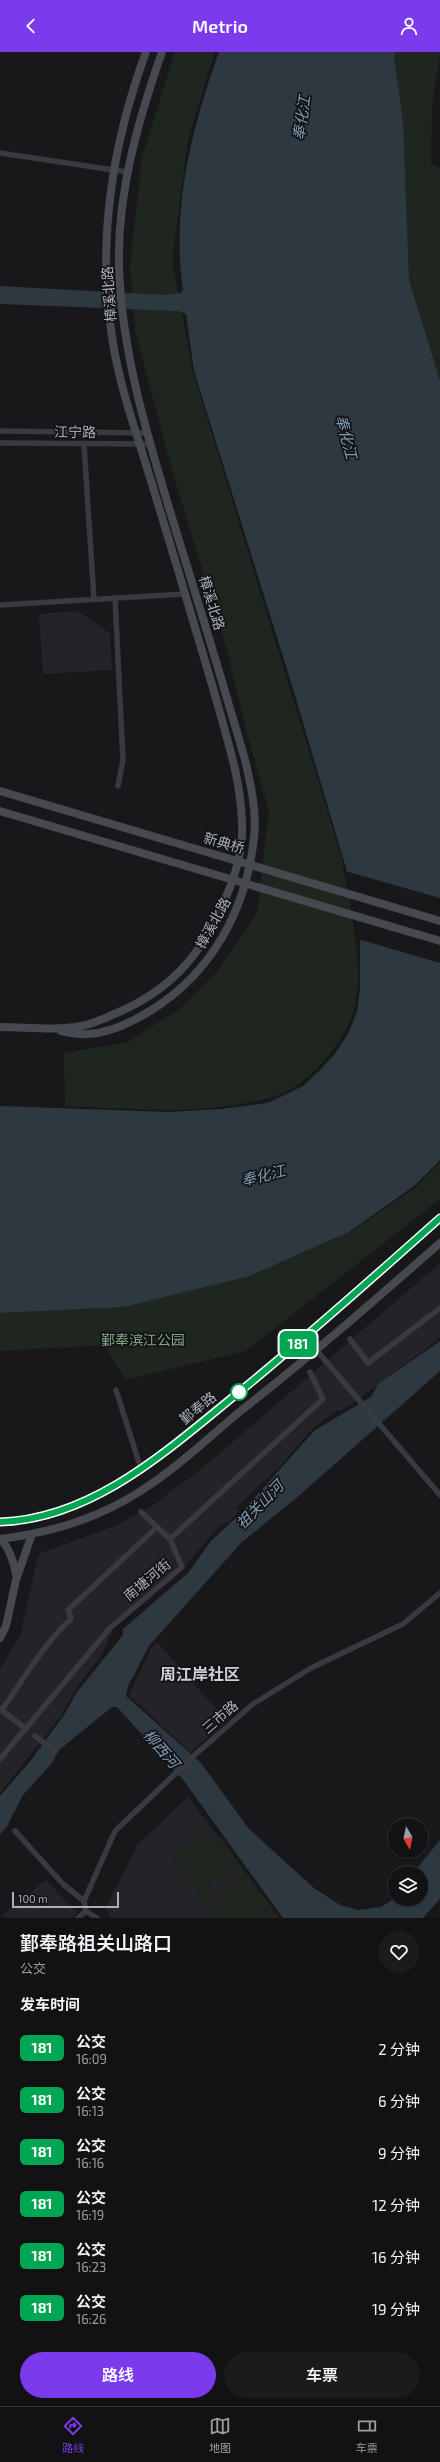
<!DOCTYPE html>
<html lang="zh">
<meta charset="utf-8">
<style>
body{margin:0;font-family:"Exo 2","Noto Sans SC",sans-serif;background:#1b1b1d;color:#f1f3f6;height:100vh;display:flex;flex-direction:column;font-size:15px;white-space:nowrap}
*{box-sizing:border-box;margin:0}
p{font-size:13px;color:#9c9ea0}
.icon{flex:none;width:22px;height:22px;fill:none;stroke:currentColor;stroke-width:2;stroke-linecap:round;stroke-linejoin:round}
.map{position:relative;height:1866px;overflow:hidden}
.panel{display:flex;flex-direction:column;background:#121214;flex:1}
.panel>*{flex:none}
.badge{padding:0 8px;border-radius:6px;font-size:14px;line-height:26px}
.needle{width:26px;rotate:171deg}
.controls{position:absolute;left:388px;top:1766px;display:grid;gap:8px}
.controls a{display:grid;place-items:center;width:40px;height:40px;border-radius:50%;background:#121214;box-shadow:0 1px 3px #0004,0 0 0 1px #313234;font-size:20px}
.scale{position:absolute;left:12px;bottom:10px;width:107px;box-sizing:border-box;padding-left:4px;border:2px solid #aab0bb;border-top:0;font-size:11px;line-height:14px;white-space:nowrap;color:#aab0bb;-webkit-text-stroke:3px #131316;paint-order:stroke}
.map>.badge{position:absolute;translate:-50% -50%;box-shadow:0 0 0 2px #fff}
h2{padding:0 20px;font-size:15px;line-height:36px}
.round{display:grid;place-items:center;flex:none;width:42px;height:42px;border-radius:21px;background:#1b1b1d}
.overview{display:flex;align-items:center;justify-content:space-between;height:68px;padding:0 20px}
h1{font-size:19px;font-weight:600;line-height:30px}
.action{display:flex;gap:8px;margin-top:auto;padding:8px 20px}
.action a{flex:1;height:46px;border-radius:24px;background:#7c3aed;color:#fff;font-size:16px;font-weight:600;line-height:46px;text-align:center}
.action a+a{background:#1b1b1d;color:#f1f3f6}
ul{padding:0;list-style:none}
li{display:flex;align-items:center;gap:12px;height:52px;padding:0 20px}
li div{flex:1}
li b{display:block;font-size:15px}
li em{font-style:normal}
li .badge{min-width:44px;font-weight:700;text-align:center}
header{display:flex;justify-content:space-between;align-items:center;height:52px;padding:0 20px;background:#7c3aed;color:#fff;font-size:18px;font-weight:600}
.menu{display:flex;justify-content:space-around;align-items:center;height:56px;border-top:1px solid #313234;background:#121214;font-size:11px;color:#9c9ea0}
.menu a{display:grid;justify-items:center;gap:2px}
.menu .on{color:#7c3aed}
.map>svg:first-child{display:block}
.built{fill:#242428}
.green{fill:#1e261f}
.water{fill:#2e3840}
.pier{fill:#18181b}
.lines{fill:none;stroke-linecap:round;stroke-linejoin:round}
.street{stroke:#393a40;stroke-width:5.5}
.secondary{stroke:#474950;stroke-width:8}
.line-casing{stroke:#fff;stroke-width:9}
.line{stroke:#00a651;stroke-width:6}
.stop-dot{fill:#fff;stroke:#00a651;stroke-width:2}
.labels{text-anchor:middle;stroke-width:3.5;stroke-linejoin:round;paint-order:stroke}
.street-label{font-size:14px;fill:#aab0bb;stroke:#131316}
.park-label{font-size:14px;fill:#81a783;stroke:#131316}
.water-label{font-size:15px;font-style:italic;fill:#809eb7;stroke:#131316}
.quarter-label{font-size:16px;font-weight:bold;fill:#cccfd7;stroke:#131316}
</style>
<header><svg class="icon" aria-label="back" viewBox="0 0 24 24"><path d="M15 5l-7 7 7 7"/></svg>Metrio<svg class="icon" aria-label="person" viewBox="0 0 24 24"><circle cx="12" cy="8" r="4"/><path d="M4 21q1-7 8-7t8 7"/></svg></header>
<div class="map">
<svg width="440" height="1866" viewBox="0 0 440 1866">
<rect width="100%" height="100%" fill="#18181b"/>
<g class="built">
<polygon points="79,559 110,582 112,618 43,622 39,562"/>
<polygon points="440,1211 440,1286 352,1352 339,1360 337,1358 314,1375 283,1411 236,1456 239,1459 228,1471 225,1470 216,1478 178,1522 111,1577 112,1581 100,1606 76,1636 62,1663 0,1741 0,1617 20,1583 37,1509 41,1501 115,1474 149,1456 205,1414"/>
<polygon points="158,1591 227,1669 190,1700 129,1643 151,1596"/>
<polygon points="188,1745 280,1866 111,1866 106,1855 138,1792"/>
<polygon points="46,1828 77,1861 72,1866 5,1866 2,1863"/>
</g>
<g class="green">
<path d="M175,0H215L188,87L172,210L193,320L342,807C349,853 363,902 356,948C354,965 344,984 333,997C319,1016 299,1037 275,1044C208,1064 134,1057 65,1054L64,1001L128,990L182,955L216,921L257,861L269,760L244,670L227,598L174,425L135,279L130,213L142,105Z"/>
<polygon points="395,0 440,0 432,56 431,112 440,116 440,337 418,266 399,184 390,25"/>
<polygon points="440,1110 440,1147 246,1299 125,1328 105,1293 0,1299 0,1261 124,1255 251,1224 350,1180 415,1136"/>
<path d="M207,1780L225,1806L197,1825L201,1830C207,1817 217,1810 232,1811L215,1788L219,1784L279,1866H266L236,1825L230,1822L215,1826L208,1836L210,1846L224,1866H217L169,1802L176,1798L195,1822L180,1799Z"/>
<polygon points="239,1831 264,1866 226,1866 214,1849"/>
</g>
<g class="water">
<path d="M219,0H396L394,5L403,70L409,228L440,329V1108L414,1134L349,1180L250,1224L124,1255L0,1261V1054L168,1060L221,1057L268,1051L303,1034L320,1018L335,1002L348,982L357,960L360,935V887L346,816L294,640L194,319L186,262L178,259L0,252V234L163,243L181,241L183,238C171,157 192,75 219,0Z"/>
<polygon points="440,1289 440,1319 301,1442 241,1491 149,1594 128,1634 126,1644 201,1711 249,1777 314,1836 340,1853 358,1858 381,1855 395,1846 421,1847 421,1821 413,1821 440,1788 440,1847 423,1866 283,1866 184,1729 117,1655 112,1655 59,1698 52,1711 23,1743 6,1776 0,1782 0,1744 32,1707 64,1663 77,1640 123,1583 123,1577 189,1520 210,1490 240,1462 315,1378 371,1345 378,1332"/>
</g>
<polygon class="pier" points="345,819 440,846 440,911 358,887"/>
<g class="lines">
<g class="street">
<polyline points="0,101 127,120"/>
<polyline points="0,379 146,381"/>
<polyline points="0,391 150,392"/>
<polyline points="84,392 94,547"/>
<polyline points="115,546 123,708 118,734"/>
<polyline points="0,553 185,542"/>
<polyline points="306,1286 440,1443"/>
<polyline points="350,1287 368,1311 440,1256"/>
<polyline points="116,1338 141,1417"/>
<polyline points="141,1460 170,1487"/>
<polyline points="0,1657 26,1677"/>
<path d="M2,1658C22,1629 45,1590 71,1567L68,1558L157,1475"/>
<polyline points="35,1684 55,1699"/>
<polyline points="0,1707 110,1576 182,1515 170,1487 323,1347 310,1320"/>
<polyline points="15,1779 63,1832 84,1849"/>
<polyline points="86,1859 97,1866"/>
<polyline points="78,1866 86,1859 84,1849 115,1779 198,1700 253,1652 311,1616 403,1572 440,1541"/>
</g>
<g class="secondary">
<polyline points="0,739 440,869"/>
<polyline points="0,759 440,889"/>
<path d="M0,975C26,975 55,979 81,974C94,972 107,965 119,960C174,936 204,899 226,845C236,822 243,797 242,772C241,725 225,681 213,636C192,564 170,491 148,419C135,377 120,335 113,291C96,193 112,92 146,0"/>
<path d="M61,979C70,981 80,983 88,982C110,981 132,970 150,959C212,921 246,858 254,786C257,760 251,733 245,708C222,628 198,549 173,469C148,386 122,303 119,215C117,141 138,69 162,0"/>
<path d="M0,1470C94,1467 171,1394 240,1338C309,1283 374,1225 440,1166"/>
<path d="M0,1487C49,1481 97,1467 139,1440C177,1416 209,1385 243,1357C311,1304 375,1248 440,1191"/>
<path d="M1,1487C10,1498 14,1509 16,1523"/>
<polyline points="0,1586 6,1574 16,1528 32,1482"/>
</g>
</g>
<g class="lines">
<g class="line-casing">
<path id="line" d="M0,1470C96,1467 173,1393 243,1337C310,1282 375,1224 440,1166"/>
</g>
<use href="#line" class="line"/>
</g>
<circle class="stop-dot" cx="239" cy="1340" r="8"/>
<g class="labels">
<g class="street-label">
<text transform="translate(109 242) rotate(-94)" y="5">樟溪北路</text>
<text transform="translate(75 380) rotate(1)" y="5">江宁路</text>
<text transform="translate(212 551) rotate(73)" y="5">樟溪北路</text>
<text transform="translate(224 791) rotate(16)" y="5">新典桥</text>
<text transform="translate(213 871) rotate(-61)" y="5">樟溪北路</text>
<text transform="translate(198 1356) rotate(-39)" y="5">鄞奉路</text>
<text transform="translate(147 1528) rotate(-40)" y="5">南塘河街</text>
<text transform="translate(220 1665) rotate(-41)" y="5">三市路</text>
</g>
<g class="park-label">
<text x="143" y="1293">鄞奉滨江公园</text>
</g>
<g class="water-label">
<text transform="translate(302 66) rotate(-82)" y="5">奉化江</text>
<text transform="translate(346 385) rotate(75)" y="5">奉化江</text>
<text transform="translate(263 1124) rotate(-14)" y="5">奉化江</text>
<text transform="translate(260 1453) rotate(-46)" y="5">祖关山河</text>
<text transform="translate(161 1697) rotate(49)" y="5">柳西河</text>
</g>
<g class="quarter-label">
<text x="200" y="1628">周江岸社区</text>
</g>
</g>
</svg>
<div class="controls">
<a><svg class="needle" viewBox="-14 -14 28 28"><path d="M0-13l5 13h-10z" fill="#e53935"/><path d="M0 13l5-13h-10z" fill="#9c9ea0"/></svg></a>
<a><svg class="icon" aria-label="layers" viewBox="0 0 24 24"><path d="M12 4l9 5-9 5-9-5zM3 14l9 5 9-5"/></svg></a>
</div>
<div class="scale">100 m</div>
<b class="badge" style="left:298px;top:1292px;background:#00a651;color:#fff">181</b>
</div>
<section class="panel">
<div class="overview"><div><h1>鄞奉路祖关山路口</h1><p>公交</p></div><a class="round"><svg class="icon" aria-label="heart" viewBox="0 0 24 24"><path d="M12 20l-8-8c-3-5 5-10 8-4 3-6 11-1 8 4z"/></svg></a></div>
<h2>发车时间</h2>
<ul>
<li><span class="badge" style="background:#00a651;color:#fff">181</span><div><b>公交</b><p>16:09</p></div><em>2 分钟</em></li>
<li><span class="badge" style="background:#00a651;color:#fff">181</span><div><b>公交</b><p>16:13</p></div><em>6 分钟</em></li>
<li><span class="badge" style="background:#00a651;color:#fff">181</span><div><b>公交</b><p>16:16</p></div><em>9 分钟</em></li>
<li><span class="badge" style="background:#00a651;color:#fff">181</span><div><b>公交</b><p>16:19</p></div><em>12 分钟</em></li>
<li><span class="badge" style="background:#00a651;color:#fff">181</span><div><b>公交</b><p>16:23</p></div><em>16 分钟</em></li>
<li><span class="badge" style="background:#00a651;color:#fff">181</span><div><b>公交</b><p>16:26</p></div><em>19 分钟</em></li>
</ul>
<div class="action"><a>路线</a><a>车票</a></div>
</section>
<nav class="menu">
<a class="on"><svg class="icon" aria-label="directions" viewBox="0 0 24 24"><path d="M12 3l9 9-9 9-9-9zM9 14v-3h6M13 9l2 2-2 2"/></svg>路线</a>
<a><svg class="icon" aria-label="map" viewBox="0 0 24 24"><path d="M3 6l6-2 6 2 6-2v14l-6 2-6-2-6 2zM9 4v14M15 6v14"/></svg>地图</a>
<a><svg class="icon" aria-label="tickets" viewBox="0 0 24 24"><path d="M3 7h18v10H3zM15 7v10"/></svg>车票</a>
</nav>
